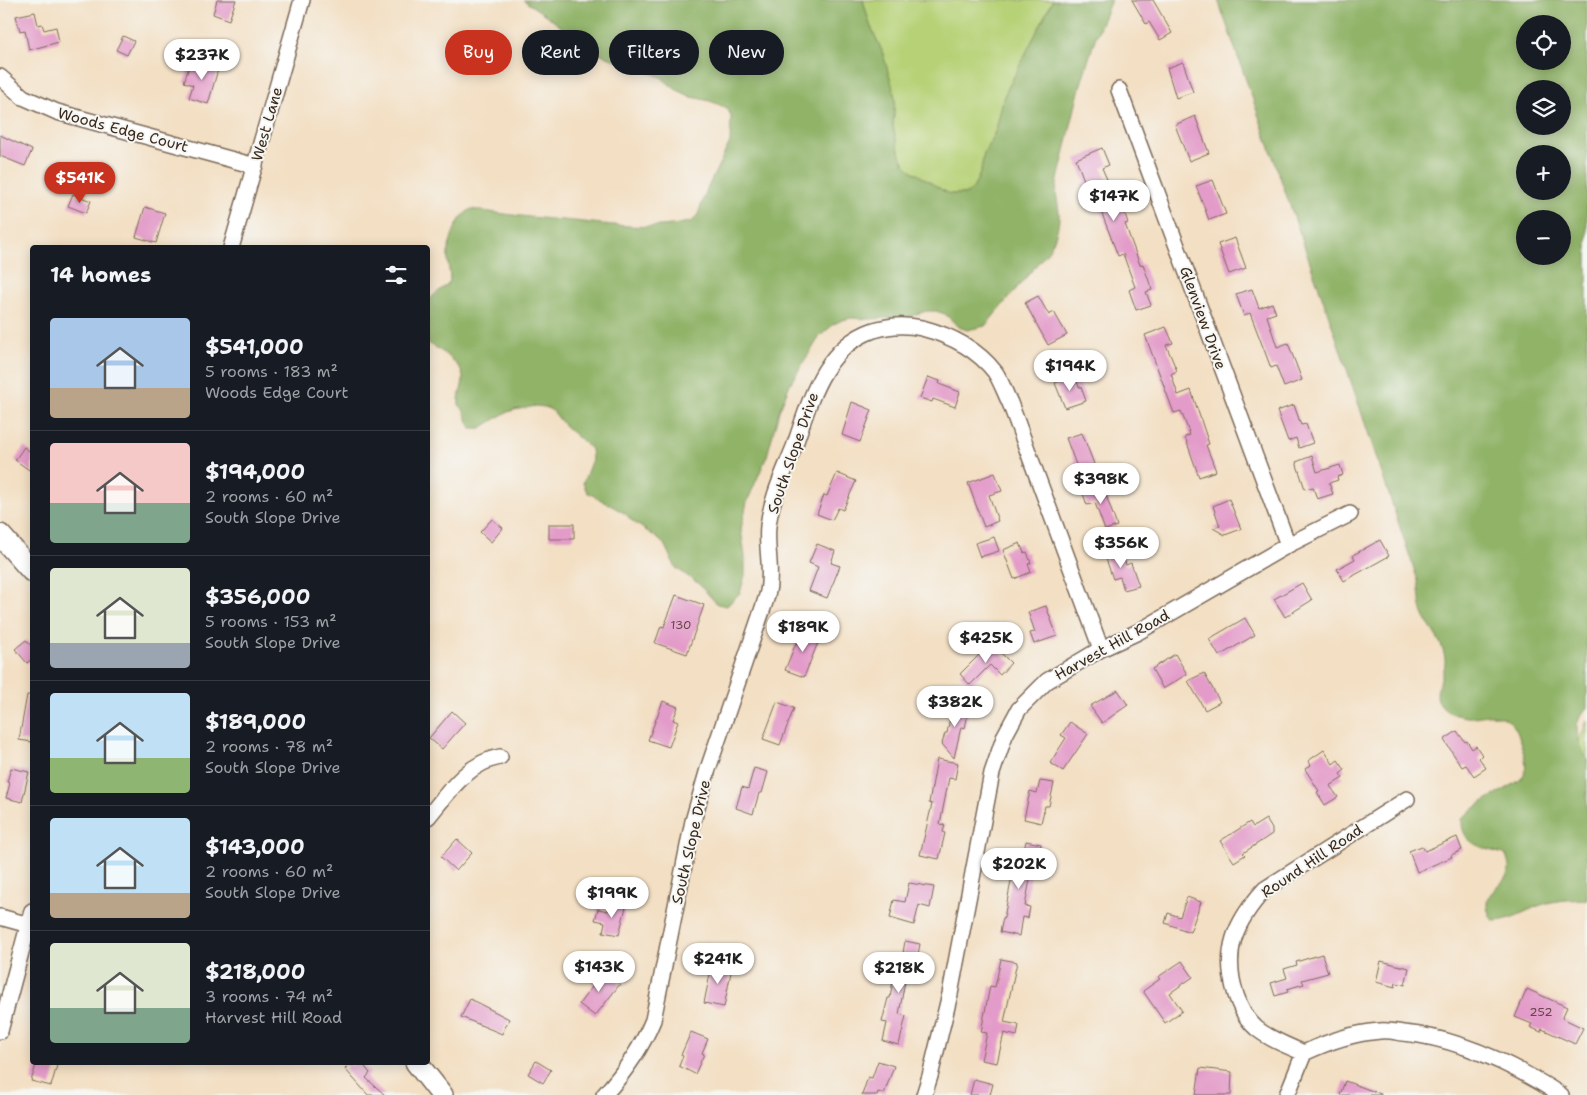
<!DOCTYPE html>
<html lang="en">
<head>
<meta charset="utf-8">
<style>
  body { margin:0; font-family:"Shantell Sans",sans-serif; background:#20242c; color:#f1f3f6; height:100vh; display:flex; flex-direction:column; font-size:19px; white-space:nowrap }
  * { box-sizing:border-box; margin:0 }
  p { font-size:16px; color:#9ea1a6 }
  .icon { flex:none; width:28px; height:28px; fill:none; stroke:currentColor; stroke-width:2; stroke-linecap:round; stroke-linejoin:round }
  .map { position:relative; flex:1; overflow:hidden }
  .drawer { position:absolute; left:30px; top:245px; width:400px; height:820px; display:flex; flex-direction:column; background:#171b24; border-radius:5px; box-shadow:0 2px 12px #0003 }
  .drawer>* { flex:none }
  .hud { position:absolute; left:445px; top:30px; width:475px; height:45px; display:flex; gap:10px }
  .fabs { position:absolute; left:1516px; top:15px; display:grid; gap:10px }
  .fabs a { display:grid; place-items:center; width:55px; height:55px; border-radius:50%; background:#171b24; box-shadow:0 2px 12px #0003; font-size:25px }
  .price { position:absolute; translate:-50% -42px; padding:0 11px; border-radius:18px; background:#fff; color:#222; font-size:16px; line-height:32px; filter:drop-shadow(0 1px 2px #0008) }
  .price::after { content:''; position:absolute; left:50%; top:30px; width:15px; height:11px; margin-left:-8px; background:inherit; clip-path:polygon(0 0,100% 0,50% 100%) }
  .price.on { background:#c8321e; color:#fff }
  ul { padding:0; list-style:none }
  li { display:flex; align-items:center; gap:15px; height:125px; padding:0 20px }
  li+li { border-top:1px solid #363941 }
  li span { display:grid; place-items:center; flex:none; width:140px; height:100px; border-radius:5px; color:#555 }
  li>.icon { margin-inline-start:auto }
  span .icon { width:60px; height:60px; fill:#fffc; stroke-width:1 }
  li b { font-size:21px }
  h2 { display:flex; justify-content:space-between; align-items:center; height:60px; padding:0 20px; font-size:21px }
  .chip { padding:0 18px; border-radius:22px; background:#171b24; box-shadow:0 2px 12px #0003; font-size:18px; line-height:45px }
  .chip.on { background:#c8321e; color:#fff }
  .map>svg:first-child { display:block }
</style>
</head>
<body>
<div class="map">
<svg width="1587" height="1095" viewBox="0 0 1587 1095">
  <rect width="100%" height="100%" fill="#f6f6f2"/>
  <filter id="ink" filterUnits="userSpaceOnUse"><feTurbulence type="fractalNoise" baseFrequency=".02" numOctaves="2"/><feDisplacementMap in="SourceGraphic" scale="10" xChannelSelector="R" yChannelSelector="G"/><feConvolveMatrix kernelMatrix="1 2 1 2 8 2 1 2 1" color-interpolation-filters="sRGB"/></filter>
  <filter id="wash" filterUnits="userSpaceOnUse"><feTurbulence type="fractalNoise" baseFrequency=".0096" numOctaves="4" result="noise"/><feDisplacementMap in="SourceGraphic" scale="20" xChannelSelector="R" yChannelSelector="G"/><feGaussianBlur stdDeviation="1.12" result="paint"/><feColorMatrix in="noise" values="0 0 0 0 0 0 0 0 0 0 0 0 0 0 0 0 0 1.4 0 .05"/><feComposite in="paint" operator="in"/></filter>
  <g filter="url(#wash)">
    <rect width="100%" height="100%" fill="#f3dfc3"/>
    <path fill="#b6d176" stroke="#787e4a" d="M863,0H1053L1004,96L996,130L984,153L981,171L974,187L967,194H950L942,190L911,170L905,164L900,155L893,127L895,98L882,51L870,25Z
      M1587,721V764L1579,741Z"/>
    <path fill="#90b367" stroke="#666e42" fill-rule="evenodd" d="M523,0H863L870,25L882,51L893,88L895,98L893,127L900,155L905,164L911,170L942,190L950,194H967L974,187L981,171L984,153L996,130L1004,96L1053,0H1111L1095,39L1080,87L1057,184C1055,194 1058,202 1059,212C1060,225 1055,239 1049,250L985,326L967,330L959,327L945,314L936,311H926L908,317L870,319L851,318L842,320L834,324L820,336L790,384L779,411L767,456L747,502L741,529L745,557V575L740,593L727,606L717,604L699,584L676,568L664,544L657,538L632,521L626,514L587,492L583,483L592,459L591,449L564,425L553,411L545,407L536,406L514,410L505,413L481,428H471C466,419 466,411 459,405C458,395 463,387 463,378C462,363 439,349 428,343V303C432,294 444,289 450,281C450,272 447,262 448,253C450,238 457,217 471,209C505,215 539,218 574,221C614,225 653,231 693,221L698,214L707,189L730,142L731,116L727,108L710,101L692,97L675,89L661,77L607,57L583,44L547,16Z
      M1218,0H1587V708C1570,724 1578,741 1587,760V900C1572,899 1555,900 1541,905C1524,911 1511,921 1493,921C1470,885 1521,890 1506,855C1485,848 1460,846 1462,818C1470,813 1477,805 1486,800C1495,794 1515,785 1522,778C1523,776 1525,773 1525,771C1528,761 1521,747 1519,737C1515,723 1507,717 1492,715C1486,714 1479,717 1473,717C1466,718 1449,714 1444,709C1427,694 1447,676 1445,659C1443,642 1432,632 1425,618C1419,607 1420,593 1418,581L1333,328ZM1525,24H1562V61H1525ZM1525,89H1562V126H1525ZM1525,154H1562V191H1525ZM1525,219H1562V256H1525Z"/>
    <g id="blocks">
      <path fill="#e39cc9" d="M217,0H236L229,20L213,14Z
        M1132,0H1153L1172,33L1160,40L1149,22L1146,24Z
        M35,12L38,25L42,24L44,30L56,27L59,42L29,50L25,30L20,31L16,16Z
        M123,36L134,41L127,55L116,50Z
        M200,60L219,66L208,104L189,98L193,85L184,82L189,67L197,70Z
        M1183,62L1193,92L1176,98L1167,68Z
        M1195,116L1209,153L1189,161L1175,125Z
        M0,135L32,150L25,166L0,156Z
        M1102,148L1109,165L1102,168L1120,209L1123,208L1128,223L1125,224L1140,265L1143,264L1152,290L1146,292L1151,305L1136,310L1129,290L1135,287L1123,254L1118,256L1096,198L1088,201L1081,185L1085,183L1076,159Z
        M1213,180L1226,214L1209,220L1196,186Z
        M73,194L91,201L86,213L68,206Z
        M145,207L165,213L156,243L136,237Z
        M1235,238L1246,268L1229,274L1218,244Z
        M1252,289L1259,308L1272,303L1276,313L1267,316L1277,347L1288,343L1302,380L1284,387L1276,366L1271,368L1250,313L1244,316L1236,294Z
        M1038,296L1049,315L1054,312L1067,335L1048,345L1025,303Z
        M1166,327L1173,343L1166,345L1177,371L1171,374L1178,395L1191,390L1209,444L1206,445L1216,471L1199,477L1185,437L1190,435L1181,411L1174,413L1145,335Z
        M1075,375L1079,387H1081L1086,401L1065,408L1055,383Z
        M928,377L940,381L939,384L960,392L955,407L933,399L932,402L920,398Z
        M852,402L872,410L860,442L842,435Z
        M1294,405L1301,425L1306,424L1313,443L1299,448L1296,438L1288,441L1277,411Z
        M1082,433L1094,464L1078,470L1066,438Z
        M24,447L32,453V472L15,460Z
        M1312,456L1317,472L1340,465L1343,475L1337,477L1338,480L1329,483L1333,494L1317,499L1313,487L1305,489L1296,462Z
        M837,473L856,481L843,510L838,508L832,520L817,514L824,495L827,496Z
        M995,473L1002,491L989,495L998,521L984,527L968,483Z
        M1102,484L1117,526L1105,530L1095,503L1087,505L1082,491Z
        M1229,499L1241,529L1225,535L1213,528L1220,526L1213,506Z
        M492,519L503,528L491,542L480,532Z
        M549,524H574V539H549Z
        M994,537L999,551L980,557L975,543Z
        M1380,540L1389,556L1344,581L1337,569L1355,559L1353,555Z
        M1020,543L1024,553L1027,552L1031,563L1028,564L1031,572L1014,579L1003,550Z
        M817,544L835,551L831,563L840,566L827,598L809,591L818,567L809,563Z
        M1120,547L1126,565L1131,563L1139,586L1124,590L1120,577L1113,579L1104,553Z
        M1302,583L1312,600L1285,617L1274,599Z
        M676,595L704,605L687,654L655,643L661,626L664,627Z
        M1046,606L1057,636L1034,644L1030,633L1035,632L1028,612Z
        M1245,618L1255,635L1219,656L1209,639Z
        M805,628L821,635L804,677L785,670L796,643L798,644Z
        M26,640L32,647V659L27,663L15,649Z
        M991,643L1011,663L1000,675L990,665L970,685L960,674Z
        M1175,654L1187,674L1163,689L1152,669Z
        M1204,673L1220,702L1205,710L1188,681Z
        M1118,690L1128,705L1102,723L1090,706Z
        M27,695H32V742L19,740Z
        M663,701L678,707L673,720L678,722L669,747L648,740Z
        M777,702L794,708L780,745L763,739Z
        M953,704L969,708L965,728L961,727L954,758L942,744L945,733H947Z
        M452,711L465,723L442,749L429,738Z
        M1070,722L1088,734L1063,771L1050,763L1066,738L1061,735Z
        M1457,731L1465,742L1467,741L1472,749L1476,746L1482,755L1479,758L1486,768L1474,776L1466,765L1462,767L1444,740Z
        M1324,750L1333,764L1338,760L1345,770L1340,774L1343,778L1330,786L1338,797L1325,805L1317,792L1319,791L1305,769L1311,765L1308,761Z
        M937,759L958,763L955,779L949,778L940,824L945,825L943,832L945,833L939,859L920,855L932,804L929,803Z
        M11,768L29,772L22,802L6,798L10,783L7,782Z
        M754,768L768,772L762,793H759L753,814L736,808L742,787L748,789Z
        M1040,781L1054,783L1049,806H1045L1041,823L1024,819L1030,791L1037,793Z
        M1266,819L1272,829V834L1243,853L1245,855L1234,862L1220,841L1250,822L1253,827Z
        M1457,837L1462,850L1451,855L1452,857L1417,872L1409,851L1422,846L1425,851Z
        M457,839L472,853L456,871L441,857Z
        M1026,841L1041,844L1039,854L1035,853L1025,906L1030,907L1028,918L1022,917L1019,936L1000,932L1003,918H1004L1016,855L1023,856Z
        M909,883L934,887L930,908L919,905L914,925L890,918L894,900L905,902Z
        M1187,897L1201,902L1190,932L1165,923L1168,913L1180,917Z
        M610,903L626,907L619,935L603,932L605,922L595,920L598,909L608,911Z
        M905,941L920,944L915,971L907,970L899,1014L906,1016L899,1045L883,1041L887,1023L882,1022L888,998H890L897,958L902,959Z
        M1322,954L1328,973L1302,980L1304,984L1287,989L1288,992L1275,996L1271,983L1287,978L1284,969L1297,965L1296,962Z
        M1001,959L1017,962L1004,1022L1019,1025L1017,1036L1004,1033L997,1063L981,1060L987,1033L981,1032L990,986L995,987Z
        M1182,961L1193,977L1170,993L1182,1011L1165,1023L1143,991L1160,979L1158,977Z
        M1381,961L1409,968L1405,985L1396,983L1395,987L1376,982Z
        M712,964L732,967L724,1007L704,1003Z
        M602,969L620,984L595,1016L579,1004L595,983L592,981Z
        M1527,989L1567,1007L1562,1018L1583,1028L1575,1044L1542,1029L1541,1032L1530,1027L1532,1024L1515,1017Z
        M470,999L509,1019L502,1034L461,1017Z
        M691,1032L708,1039L702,1053L704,1054L695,1074L679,1066L683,1056L681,1055Z
        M536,1061L551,1070L543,1083L528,1074Z
        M878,1061L894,1066L884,1094L878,1092L877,1095H862L868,1077L872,1078Z
        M37,1062H58L51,1086L31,1081Z
        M356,1062H361L370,1073L366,1078L385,1095H368L345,1069L350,1064L352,1066Z
        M1200,1068L1232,1072L1231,1095H1196Z
        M974,1079L993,1084L990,1095H970Z
        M1345,1081L1381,1094V1095H1340Z"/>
    </g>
  </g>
  <g filter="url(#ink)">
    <use href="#blocks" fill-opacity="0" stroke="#7b6958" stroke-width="1"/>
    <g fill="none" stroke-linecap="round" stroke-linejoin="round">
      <g stroke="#7b6958" stroke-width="18">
        <path id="street" d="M0,77L23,97L57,112L255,166
          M1119,90L1288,545
          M231,248L302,0
          M428,817C448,793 467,763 500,757
          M0,917L29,925
          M0,1031L32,911
          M1304,1053C1288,1046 1269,1039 1256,1028C1246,1019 1240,1007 1236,995C1222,951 1235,922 1265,889L1407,799
          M604,1095C624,1073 642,1047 653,1020L693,821L708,769L765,602C767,596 769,589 769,583C771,564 766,545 768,526C771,499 784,472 794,447C810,402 822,348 874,330C890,325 905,324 922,328C949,335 977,349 995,372C1001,381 1005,393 1010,403L1101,649
          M924,1095L930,1076L950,994L992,773L1005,735L1019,709L1047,681L1101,649L1138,632L1288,545L1350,514
          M1287,1095L1304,1053C1327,1042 1354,1033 1380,1031C1388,1030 1396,1032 1403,1033C1460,1038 1514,1065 1561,1095"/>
      </g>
      <g stroke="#7b6958" stroke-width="24">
        <path id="secondary" d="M0,535L32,571
          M416,1062L442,1095"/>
      </g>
      <use href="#street" stroke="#fff" stroke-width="15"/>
      <use href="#secondary" stroke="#fff" stroke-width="21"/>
    </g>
  </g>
  <g text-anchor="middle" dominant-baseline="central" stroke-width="4" stroke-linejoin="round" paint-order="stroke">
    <g font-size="12" fill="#654649">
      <text x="681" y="625">130</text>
      <text x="1541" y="1012">252</text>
    </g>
    <g font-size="15" fill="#3b2a1e" stroke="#f6f6f2">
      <text transform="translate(267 124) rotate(-74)">West Lane</text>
      <text transform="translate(123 130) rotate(15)">Woods Edge Court</text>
      <text transform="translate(1203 318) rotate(70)">Glenview Drive</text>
      <text transform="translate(793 453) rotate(-71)">South Slope Drive</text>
      <text transform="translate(1112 645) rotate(-29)">Harvest Hill Road</text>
      <text transform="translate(691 842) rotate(-77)">South Slope Drive</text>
      <text transform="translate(1312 861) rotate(-34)">Round Hill Road</text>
    </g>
  </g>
</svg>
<div class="fabs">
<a><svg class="icon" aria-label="locate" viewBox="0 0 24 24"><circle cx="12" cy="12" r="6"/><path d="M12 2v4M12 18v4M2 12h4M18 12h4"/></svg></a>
<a><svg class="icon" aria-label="layers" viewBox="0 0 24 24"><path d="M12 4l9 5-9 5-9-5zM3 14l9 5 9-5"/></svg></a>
<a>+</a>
<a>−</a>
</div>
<b class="price" style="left:202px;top:81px">$237K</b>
<b class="price on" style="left:80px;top:204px">$541K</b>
<b class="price" style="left:1114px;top:222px">$147K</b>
<b class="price" style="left:1070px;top:392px">$194K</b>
<b class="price" style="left:1101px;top:505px">$398K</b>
<b class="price" style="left:1121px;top:569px">$356K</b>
<b class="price" style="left:803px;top:653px">$189K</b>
<b class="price" style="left:986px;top:664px">$425K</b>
<b class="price" style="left:955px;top:728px">$382K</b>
<b class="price" style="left:1019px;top:890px">$202K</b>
<b class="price" style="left:612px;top:919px">$199K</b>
<b class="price" style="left:718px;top:985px">$241K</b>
<b class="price" style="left:599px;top:993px">$143K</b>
<b class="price" style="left:899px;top:994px">$218K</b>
<div class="hud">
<a class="chip on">Buy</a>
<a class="chip">Rent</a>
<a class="chip">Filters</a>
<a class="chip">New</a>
</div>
<section class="drawer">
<h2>14 homes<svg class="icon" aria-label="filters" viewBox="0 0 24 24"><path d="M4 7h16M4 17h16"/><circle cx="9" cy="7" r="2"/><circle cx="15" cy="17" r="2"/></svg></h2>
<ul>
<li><span style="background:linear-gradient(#a9c7e8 70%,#b9a48a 0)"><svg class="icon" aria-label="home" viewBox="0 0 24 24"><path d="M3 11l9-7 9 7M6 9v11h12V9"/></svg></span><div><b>$541,000</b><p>5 rooms · 183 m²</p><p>Woods Edge Court</p></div></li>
<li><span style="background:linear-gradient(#f6c9c9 60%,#7fa58c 0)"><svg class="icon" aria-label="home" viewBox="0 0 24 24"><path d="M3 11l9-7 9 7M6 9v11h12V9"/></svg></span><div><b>$194,000</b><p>2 rooms · 60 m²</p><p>South Slope Drive</p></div></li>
<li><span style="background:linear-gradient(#dfe7d0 75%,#9aa5b1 0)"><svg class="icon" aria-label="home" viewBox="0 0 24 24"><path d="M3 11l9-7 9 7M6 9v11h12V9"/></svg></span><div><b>$356,000</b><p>5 rooms · 153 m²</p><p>South Slope Drive</p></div></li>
<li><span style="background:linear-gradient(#bfe0f5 65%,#8fb573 0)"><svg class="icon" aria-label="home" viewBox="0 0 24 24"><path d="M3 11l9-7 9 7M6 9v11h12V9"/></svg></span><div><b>$189,000</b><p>2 rooms · 78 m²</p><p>South Slope Drive</p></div></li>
<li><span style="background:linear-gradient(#bfe0f5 75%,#b9a48a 0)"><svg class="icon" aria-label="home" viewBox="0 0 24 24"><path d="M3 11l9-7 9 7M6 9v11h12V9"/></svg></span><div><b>$143,000</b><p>2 rooms · 60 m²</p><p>South Slope Drive</p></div></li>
<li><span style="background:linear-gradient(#dfe7d0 65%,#7fa58c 0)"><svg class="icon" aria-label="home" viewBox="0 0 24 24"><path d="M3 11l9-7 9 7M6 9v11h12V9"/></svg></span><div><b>$218,000</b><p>3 rooms · 74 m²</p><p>Harvest Hill Road</p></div></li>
</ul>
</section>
</div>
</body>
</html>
